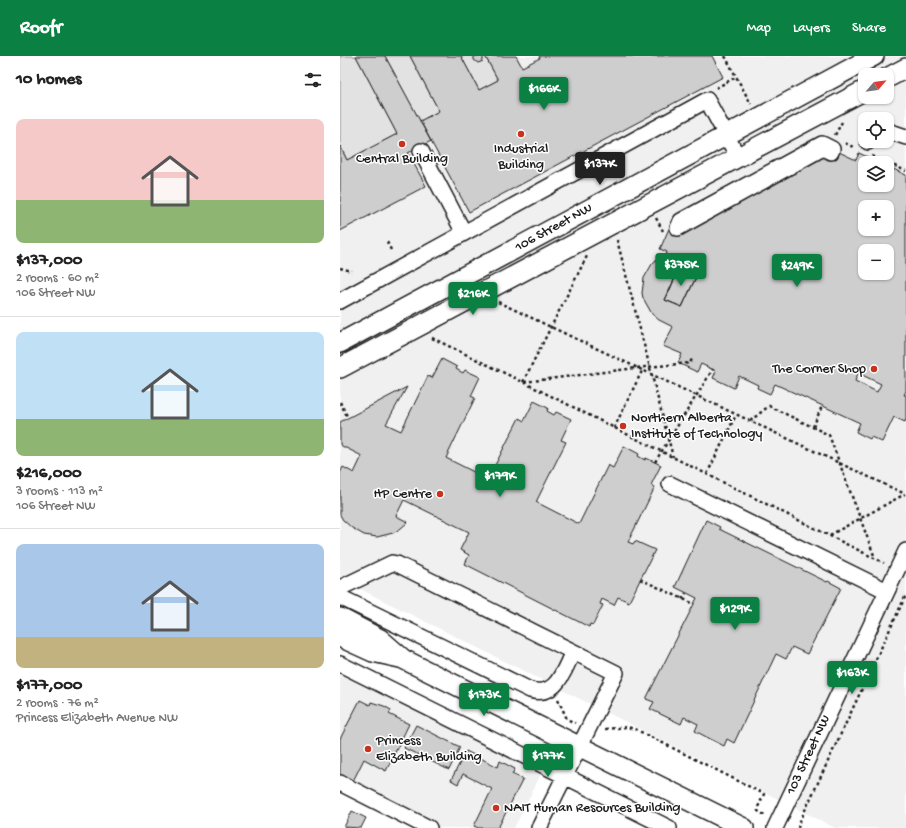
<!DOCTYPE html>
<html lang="en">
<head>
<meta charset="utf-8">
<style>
  body { margin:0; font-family:"Gochi Hand",sans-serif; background:#f6f6f6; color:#222; height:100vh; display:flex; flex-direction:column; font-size:15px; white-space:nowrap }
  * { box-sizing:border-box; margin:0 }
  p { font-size:13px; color:#767676 }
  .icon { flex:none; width:22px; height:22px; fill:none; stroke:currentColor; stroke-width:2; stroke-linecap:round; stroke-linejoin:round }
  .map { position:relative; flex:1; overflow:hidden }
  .details { display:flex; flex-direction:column; background:#fff; width:340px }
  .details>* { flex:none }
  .needle { width:26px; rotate:62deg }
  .tools { position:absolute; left:518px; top:12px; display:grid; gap:8px }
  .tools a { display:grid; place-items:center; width:36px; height:36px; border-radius:8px; background:#fff; box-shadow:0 1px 3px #0004; font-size:20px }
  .price { position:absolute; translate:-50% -34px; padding:0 9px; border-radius:4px; background:#0b8043; color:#fff; font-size:13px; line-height:26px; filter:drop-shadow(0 1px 2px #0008) }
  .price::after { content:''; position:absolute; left:50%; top:24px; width:12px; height:9px; margin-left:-6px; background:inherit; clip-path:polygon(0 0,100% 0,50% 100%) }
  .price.current { background:#222; color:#fff }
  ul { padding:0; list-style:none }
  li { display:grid; align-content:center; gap:8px; height:212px; padding:0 16px }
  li+li { border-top:1px solid #e0e0e0 }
  li span { display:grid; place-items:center; height:124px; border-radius:8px; color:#555 }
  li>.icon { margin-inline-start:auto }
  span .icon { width:72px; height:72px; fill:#fffc; stroke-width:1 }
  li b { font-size:17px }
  h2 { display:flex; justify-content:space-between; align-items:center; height:48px; padding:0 16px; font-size:17px }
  header { display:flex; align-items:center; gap:24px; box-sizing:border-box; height:56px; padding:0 20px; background:#0b8043; color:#fff }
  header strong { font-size:19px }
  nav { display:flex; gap:22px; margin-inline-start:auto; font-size:14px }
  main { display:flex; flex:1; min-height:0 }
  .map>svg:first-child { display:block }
</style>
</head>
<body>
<header>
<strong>Roofr</strong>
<nav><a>Map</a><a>Layers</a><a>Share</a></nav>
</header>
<main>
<section class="details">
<h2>10 homes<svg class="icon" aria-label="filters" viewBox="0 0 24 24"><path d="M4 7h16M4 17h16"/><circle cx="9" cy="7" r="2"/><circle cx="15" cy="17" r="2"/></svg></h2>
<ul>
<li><span style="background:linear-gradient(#f6c9c9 65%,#8fb573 0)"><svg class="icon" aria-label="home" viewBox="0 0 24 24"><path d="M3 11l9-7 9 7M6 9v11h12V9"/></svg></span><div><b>$137,000</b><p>2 rooms · 60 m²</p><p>106 Street NW</p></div></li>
<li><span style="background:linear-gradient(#bfe0f5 70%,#8fb573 0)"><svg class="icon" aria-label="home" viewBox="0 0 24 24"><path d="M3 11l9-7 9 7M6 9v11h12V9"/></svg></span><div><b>$216,000</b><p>3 rooms · 113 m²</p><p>106 Street NW</p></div></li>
<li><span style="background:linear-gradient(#a9c7e8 75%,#c2b280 0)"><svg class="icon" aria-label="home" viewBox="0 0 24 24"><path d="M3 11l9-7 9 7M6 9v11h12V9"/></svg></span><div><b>$177,000</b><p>2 rooms · 76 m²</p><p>Princess Elizabeth Avenue NW</p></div></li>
</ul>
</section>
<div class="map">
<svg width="566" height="772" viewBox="0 0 566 772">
  <rect width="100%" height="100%" fill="#fff"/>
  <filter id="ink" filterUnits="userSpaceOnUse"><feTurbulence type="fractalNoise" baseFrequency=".025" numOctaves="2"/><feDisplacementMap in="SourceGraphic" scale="8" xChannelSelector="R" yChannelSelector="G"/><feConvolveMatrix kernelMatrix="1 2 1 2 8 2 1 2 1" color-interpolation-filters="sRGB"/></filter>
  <g filter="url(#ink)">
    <path fill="#f0f0f0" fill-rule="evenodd" d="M0,0H566V772H495L292,669L0,523ZM525,19H547V41H525ZM525,63H547V85H525ZM525,107H547V129H525ZM525,151H547V173H525ZM525,195H547V217H525Z
      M0,616L201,718L174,772H96L0,724Z"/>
    <path fill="#e2e2e2" stroke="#7f7f7f" d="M0,0H16L57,78L7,104L0,90Z
      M45,0H70L99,55L80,65Z
      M121,0H145L158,24L139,34Z"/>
    <path fill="#cecece" stroke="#1c1c1c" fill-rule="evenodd" d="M16,0H45L91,85L68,97L86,130L0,175V90L7,104L57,78Z
      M70,0H121L139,34L158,24L145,0H176L182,11L200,2L199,0H372L383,21L129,156L80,65L99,55Z
      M134,0H143V5L138,7L134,4Z
      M482,88L516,104L519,97L540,107H525V129H547V110L566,119V335L564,339H566V363L565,366L554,361L542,386L531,381L530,383L516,376L520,367L435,328L430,338L417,332L418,329L399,320L394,332L373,322L376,315L361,308L357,316L338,307L342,298L323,290L333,271L319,264L312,258L303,242L302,237L304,222L312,208L316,204L326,199L327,196L320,193L331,168L338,172ZM525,151H547V173H525ZM525,195H547V217H525Z
      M340,211L357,219L342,251L325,244Z
      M340,211L357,219L342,251L325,244Z
      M102,303L117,311L116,313L123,317L125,314L140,321L131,340L135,342L106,402L148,423L179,362L184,365L194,345L208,352L207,355L214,359L216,356L231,363L221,384L226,386L196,446L239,468L268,409L273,412L284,390L299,398L298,400L305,404L306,402L321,409L311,429L315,431L288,486L293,488L295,485L315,494L289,546L278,541L274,549L262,543L260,548L263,549L253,569L250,568L249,571L125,508L129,499L120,494L129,476L64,444L56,460L68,466L60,473L53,477L37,481L24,479L12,472L3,464L0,459V417L3,411L14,417L22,400L0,389V366L67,331L46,368L61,375L88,320L92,322Z
      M518,317L541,328L537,336L515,325Z
      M366,464L380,471L379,473L487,526L488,525L501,532L467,598L452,591L446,603L436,598L394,687L387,683L384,690L355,675L358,668L344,661L341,668L310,653L314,646L306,643L357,542L335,531Z
      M20,644L30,649L31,646L44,650L51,654L49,658L69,668L46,715L24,703L11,729L0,723V683Z
      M76,669L120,691L109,714L64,692Z
      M126,695L158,711L160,705L175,713L172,718L183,723L158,772H138L134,770L152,733L123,718L118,728L111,724Z
      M12,755L26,762L21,772L4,771Z"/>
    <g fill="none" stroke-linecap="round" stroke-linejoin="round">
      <g stroke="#1c1c1c" stroke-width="18">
        <path id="minor" d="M547,76L548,75L566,81
          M528,86L529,85
          M482,88L492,93L491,96L483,92L338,172L341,165Z
          M81,95L124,177
          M0,245L367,44L398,101
          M330,428L547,535
          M0,532L52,507L57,508L276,617L199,772
          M0,541L190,634C217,642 223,615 233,596
          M0,608L329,772
          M0,727L89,772
          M435,772L566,495"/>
      </g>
      <g stroke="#1c1c1c" stroke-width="22">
        <path id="major" d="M547,22L566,12
          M0,287L534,0
          M0,312L525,34
          M0,562L40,583L63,603L404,772
          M0,581L33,596L60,602"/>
      </g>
      <path stroke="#1c1c1c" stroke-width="2.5" stroke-dasharray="3 3" stroke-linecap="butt" d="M385,0L411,48
        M376,32L396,21
        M538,45L545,41
        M495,79L502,66
        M505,87L515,92
        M532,100L566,115
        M316,162L323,175
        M277,184L333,401
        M47,186L51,194
        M0,212L12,215
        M158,246L565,438
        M92,282L183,326L544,507
        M183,326L247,200
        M184,326L296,312L350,307L352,303
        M0,346L8,362
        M410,365L429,350L489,379L535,502
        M473,371L482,350
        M274,372L302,315
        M367,418L396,359
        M490,479L565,438
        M300,523L354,548
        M342,543L346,537
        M218,643L227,663L235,667
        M265,673L287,671L295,673L424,738L418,751V755L426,760
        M458,772L460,765L566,539"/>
      <use href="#minor" stroke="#fff" stroke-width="15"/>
      <use href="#major" stroke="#fff" stroke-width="19"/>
      <path stroke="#1c1c1c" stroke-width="2.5" stroke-dasharray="3 3" stroke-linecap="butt" d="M315,406L373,313"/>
    </g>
  </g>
  <g fill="#c8321e" stroke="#fff" stroke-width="1.5">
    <circle cx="181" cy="78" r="4"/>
    <circle cx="62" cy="88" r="4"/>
    <circle cx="534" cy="313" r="4"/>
    <circle cx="283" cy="370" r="4"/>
    <circle cx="100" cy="438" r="4"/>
    <circle cx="28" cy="693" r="4"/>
    <circle cx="156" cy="752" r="4"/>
  </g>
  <g text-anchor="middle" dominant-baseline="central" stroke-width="3" stroke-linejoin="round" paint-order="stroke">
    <g font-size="14" fill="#1c1c1c" stroke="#fff" text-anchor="start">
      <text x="181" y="93" text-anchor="middle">Industrial<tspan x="181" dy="16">Building</tspan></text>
      <text x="62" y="103" text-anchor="middle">Central Building</text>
      <text x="526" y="313" text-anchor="end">The Corner Shop</text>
      <text x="291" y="362">Northern Alberta<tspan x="291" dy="16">Institute of Technology</tspan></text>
      <text x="92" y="438" text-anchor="end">HP Centre</text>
      <text x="36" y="685">Princess<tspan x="36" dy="16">Elizabeth Building</tspan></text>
      <text x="164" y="752">NAIT Human Resources Building</text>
    </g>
    <g font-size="14" fill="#1c1c1c" stroke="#fff">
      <text transform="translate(214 172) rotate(-29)">106 Street NW</text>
      <text transform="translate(469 699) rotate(-65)">103 Street NW</text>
    </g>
  </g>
</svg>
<div class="tools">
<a><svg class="needle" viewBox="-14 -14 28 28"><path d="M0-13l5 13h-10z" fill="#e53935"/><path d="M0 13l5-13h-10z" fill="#767676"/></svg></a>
<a><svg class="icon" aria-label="locate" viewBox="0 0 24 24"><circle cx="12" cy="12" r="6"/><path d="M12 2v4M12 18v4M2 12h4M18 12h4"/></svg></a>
<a><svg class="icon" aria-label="layers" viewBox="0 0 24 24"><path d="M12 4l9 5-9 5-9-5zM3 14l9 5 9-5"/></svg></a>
<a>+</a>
<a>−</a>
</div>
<b class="price" style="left:204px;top:55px">$166K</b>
<b class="price current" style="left:260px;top:130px">$137K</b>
<b class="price" style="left:341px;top:231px">$375K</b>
<b class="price" style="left:457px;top:232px">$249K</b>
<b class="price" style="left:133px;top:260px">$216K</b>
<b class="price" style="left:160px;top:442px">$179K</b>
<b class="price" style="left:395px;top:575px">$129K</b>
<b class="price" style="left:512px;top:639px">$163K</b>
<b class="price" style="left:144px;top:661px">$173K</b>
<b class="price" style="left:208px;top:722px">$177K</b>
</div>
</main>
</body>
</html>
